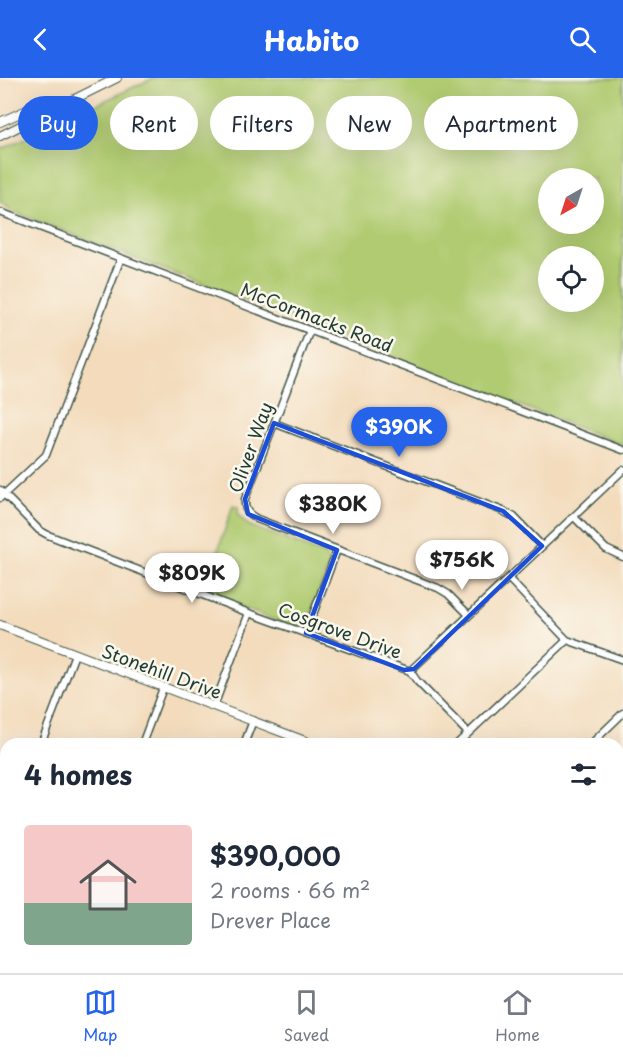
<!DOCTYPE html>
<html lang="en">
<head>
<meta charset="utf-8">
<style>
  body { margin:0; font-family:"Playpen Sans",sans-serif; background:#f6f6f7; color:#1f2937; height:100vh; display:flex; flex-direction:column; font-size:22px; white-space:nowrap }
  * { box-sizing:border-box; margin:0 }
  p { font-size:20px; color:#747a83 }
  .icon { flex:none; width:33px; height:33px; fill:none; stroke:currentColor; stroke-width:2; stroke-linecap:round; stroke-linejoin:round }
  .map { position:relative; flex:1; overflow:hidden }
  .drawer { position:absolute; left:0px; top:660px; width:624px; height:236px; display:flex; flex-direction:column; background:#fff; border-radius:18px 18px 0 0; box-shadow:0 6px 24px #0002 }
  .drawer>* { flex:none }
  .hud { position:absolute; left:18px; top:18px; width:588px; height:54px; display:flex; gap:12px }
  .needle { width:39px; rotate:219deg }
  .buttons { position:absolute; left:538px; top:90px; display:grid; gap:12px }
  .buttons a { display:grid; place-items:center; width:66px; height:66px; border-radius:50%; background:#fff; box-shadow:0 6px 24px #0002; font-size:30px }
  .price { position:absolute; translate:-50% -51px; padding:0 14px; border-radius:21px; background:#fff; color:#222; font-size:20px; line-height:39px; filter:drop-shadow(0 2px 3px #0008) }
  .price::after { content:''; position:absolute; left:50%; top:36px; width:18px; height:14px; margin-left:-9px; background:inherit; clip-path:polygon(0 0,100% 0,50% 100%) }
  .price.on { background:#2563eb; color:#fff }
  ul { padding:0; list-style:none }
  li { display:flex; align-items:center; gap:18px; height:150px; padding:0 24px }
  li span { display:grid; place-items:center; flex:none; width:168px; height:120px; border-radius:6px; color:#555 }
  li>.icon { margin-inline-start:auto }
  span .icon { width:72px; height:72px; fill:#fffc; stroke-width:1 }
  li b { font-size:26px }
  h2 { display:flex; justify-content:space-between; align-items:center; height:72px; padding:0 24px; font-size:26px }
  .chip { padding:0 21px; border-radius:27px; background:#fff; box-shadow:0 6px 24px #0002; font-size:21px; line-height:54px }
  .chip.on { background:#2563eb; color:#fff }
  header { display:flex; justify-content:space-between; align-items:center; height:78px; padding:0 24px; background:#2563eb; color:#fff; font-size:27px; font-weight:700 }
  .tabs { display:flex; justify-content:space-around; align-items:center; height:84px; border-top:2px solid #e0e1e3; background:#fff; font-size:16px; color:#747a83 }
  .tabs a { display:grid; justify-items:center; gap:3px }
  .tabs .on { color:#2563eb }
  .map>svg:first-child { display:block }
</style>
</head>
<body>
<header><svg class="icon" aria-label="back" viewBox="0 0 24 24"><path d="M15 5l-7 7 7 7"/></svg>Habito<svg class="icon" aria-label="search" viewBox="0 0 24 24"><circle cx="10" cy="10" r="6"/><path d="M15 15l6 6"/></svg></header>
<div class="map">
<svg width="623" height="895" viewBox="0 0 623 895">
  <rect width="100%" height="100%" fill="#fbf7ec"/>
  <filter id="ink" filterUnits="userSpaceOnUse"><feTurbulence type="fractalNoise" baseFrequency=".0167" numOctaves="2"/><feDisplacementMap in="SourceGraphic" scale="12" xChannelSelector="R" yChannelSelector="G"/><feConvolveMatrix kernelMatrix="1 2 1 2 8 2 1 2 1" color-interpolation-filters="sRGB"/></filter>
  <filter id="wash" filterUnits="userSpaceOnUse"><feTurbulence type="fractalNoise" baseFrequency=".008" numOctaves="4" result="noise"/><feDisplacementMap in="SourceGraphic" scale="24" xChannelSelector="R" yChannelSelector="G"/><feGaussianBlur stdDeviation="1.35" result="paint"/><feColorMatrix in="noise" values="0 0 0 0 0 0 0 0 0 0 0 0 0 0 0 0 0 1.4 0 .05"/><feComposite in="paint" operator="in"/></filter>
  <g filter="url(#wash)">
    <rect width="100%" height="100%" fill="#f3dbbc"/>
    <path fill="#b0cb71" stroke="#688452" stroke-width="1.5" fill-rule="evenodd" d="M153,0H623V367L14,134L0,124V72ZM549,100H594V146H549ZM549,178H594V224H549Z
      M233,427L238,429V437L248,447L324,476L329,485L307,546L303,550L297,551L204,515Z
      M0,724L6,726V890H222L215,895H0Z"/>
  </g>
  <g filter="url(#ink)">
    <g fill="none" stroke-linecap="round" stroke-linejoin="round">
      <g stroke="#3f5548" stroke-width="9">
        <path id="minor" d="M0,134L623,372
          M310,252L245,421C244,432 248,436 257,441L438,510L448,516L469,537
          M274,345L503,433L514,439L542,468
          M0,412L39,452L48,457L249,535L410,593L623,392
          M0,420L46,377L121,180
          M574,439L606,471L623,479
          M508,500L567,562L623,582
          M306,555L337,472
          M410,593L417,603L468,655
          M214,628L249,535
          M41,666L75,576
          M142,666L163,610
          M244,666L253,643
          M457,666L567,562
          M591,666L623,635
          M618,762L623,757
          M618,837L623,842
          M309,895L315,890
          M495,895L501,890
          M619,895L623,891"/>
      </g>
      <g stroke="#3f5548" stroke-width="10">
        <path id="tertiary" d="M0,44L27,32L59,24
          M0,58L117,0
          M0,547L313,666
          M532,890L537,895"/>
      </g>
      <use href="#minor" stroke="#fff" stroke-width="6"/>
      <use href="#tertiary" stroke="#fff" stroke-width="8"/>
    </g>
  </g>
  <path fill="none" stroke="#1d4ed8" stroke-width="4.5" stroke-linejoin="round" d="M274,345L503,433L542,468L414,591L404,592L306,555L337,472L248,436L245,421Z"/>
  <g text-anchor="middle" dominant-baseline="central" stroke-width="5" stroke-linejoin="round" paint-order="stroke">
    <g font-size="18" fill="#1f3d34" stroke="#fbf7ec">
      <text transform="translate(317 239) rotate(21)">McCormacks Road</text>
      <text transform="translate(250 369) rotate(-70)">Oliver Way</text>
      <text transform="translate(340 552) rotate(20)">Cosgrove Drive</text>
      <text transform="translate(162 593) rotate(20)">Stonehill Drive</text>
    </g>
  </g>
</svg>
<div class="buttons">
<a><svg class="needle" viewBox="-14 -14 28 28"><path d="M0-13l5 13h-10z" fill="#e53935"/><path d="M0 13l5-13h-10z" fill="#747a83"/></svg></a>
<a><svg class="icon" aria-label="locate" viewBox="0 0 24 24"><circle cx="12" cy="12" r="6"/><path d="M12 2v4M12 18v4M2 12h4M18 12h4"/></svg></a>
</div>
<b class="price on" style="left:399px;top:380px">$390K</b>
<b class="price" style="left:333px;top:457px">$380K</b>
<b class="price" style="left:462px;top:513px">$756K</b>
<b class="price" style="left:192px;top:526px">$809K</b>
<div class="hud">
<a class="chip on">Buy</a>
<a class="chip">Rent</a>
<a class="chip">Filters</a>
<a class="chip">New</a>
<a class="chip">Apartment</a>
</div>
<section class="drawer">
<h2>4 homes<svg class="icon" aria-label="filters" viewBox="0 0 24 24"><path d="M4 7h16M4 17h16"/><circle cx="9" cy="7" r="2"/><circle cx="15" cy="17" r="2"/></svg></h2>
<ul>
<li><span style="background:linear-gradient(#f6c9c9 65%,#7fa58c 0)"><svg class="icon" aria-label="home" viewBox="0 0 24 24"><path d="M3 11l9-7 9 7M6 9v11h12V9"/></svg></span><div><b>$390,000</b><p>2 rooms · 66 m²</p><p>Drever Place</p></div></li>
</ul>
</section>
</div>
<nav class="tabs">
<a class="on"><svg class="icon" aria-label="map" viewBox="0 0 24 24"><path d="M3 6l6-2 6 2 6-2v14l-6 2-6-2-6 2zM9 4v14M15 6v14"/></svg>Map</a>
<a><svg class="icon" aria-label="saved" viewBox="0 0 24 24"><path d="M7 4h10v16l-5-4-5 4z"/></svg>Saved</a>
<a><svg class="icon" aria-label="home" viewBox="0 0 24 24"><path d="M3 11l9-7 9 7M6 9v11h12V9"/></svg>Home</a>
</nav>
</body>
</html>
